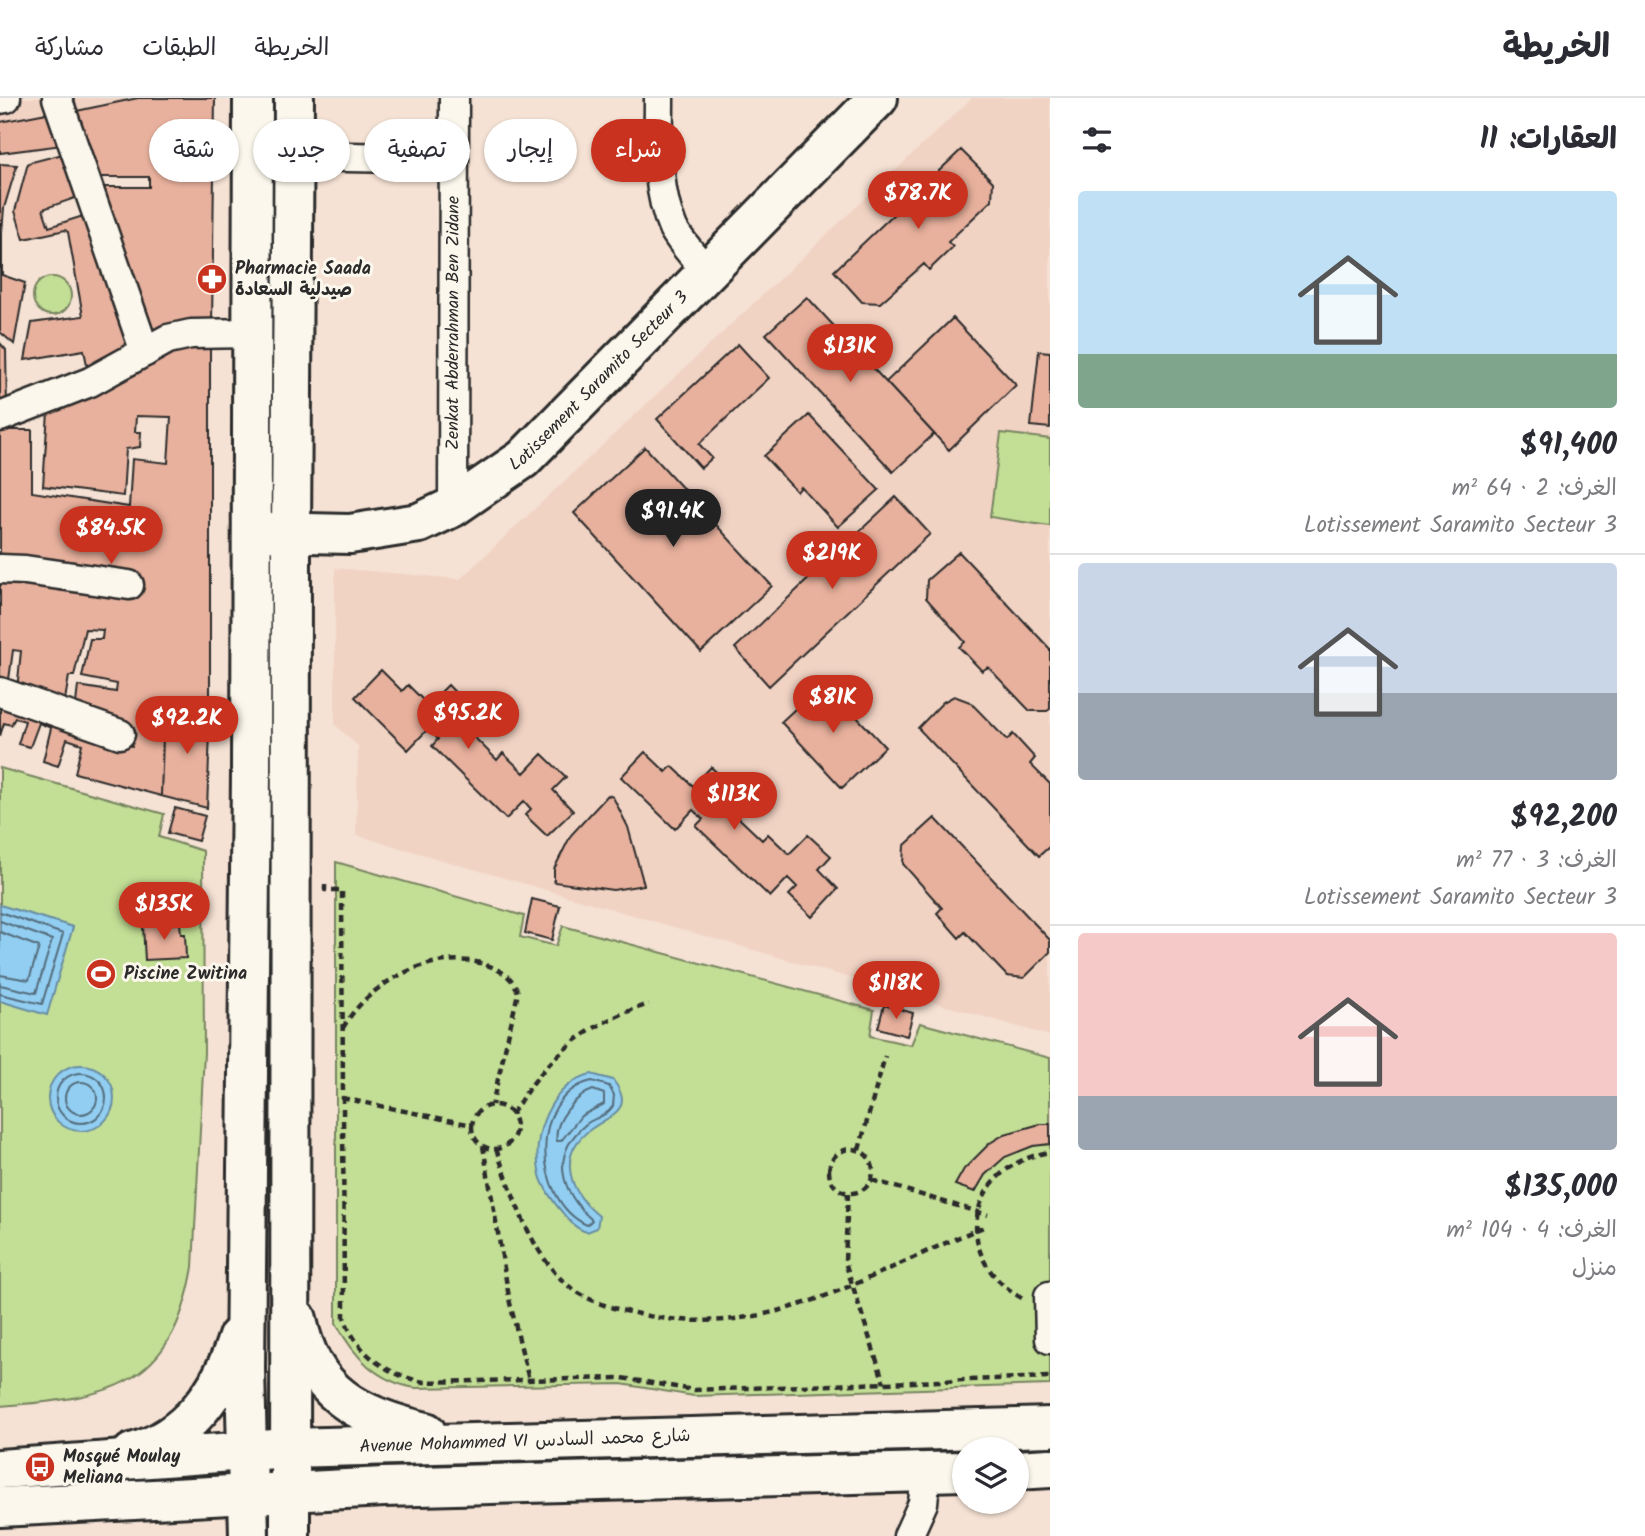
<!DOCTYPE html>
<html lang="ar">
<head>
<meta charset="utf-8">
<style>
  body { margin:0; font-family:Kalam,"Playpen Sans Arabic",sans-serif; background:#f7f7f7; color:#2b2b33; direction:rtl; height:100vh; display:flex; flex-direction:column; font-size:26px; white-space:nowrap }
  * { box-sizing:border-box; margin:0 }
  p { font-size:23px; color:#7c7c81 }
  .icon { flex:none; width:38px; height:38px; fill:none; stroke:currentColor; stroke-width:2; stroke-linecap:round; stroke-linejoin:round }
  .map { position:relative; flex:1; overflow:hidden; direction:ltr }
  .panel { display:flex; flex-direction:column; background:#fff; width:595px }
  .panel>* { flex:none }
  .top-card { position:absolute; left:21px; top:21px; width:665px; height:63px; direction:rtl; display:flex; gap:14px }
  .fabs { position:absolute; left:952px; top:1339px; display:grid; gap:14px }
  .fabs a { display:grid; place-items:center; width:77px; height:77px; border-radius:50%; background:#fff; box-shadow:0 2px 5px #0004; font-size:35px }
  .price { position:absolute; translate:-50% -60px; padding:0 16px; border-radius:24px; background:#c8321e; color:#fff; font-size:23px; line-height:46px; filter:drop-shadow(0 2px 4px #0008) }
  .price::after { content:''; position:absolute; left:50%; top:42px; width:21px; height:16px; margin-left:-10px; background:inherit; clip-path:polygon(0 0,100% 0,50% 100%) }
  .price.selected { background:#222; color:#fff }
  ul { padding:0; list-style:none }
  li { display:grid; align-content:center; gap:14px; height:371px; padding:0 28px }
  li+li { border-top:2px solid #e1e1e2 }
  li span { display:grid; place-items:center; height:217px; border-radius:7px; color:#555 }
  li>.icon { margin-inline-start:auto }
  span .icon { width:126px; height:126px; fill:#fffc; stroke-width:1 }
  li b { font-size:30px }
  h2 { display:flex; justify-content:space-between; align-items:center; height:84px; padding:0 28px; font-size:30px }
  .tag { padding:0 24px; border-radius:32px; background:#fff; box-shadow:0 2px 5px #0004; font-size:24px; line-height:63px }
  .tag.selected { background:#c8321e; color:#fff }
  header { display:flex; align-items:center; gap:42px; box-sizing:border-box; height:98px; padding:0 35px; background:#fff; border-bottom:2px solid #e1e1e2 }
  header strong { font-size:33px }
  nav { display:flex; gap:38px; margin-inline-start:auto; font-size:24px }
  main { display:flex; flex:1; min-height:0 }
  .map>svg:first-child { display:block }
</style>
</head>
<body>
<header>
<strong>الخريطة</strong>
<nav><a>الخريطة</a><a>الطبقات</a><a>مشاركة</a></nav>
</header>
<main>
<section class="panel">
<h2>العقارات: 11<svg class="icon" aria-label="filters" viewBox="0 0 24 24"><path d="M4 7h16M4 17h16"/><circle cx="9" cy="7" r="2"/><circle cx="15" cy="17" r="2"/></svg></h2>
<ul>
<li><span style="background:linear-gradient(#bfe0f5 75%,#7fa58c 0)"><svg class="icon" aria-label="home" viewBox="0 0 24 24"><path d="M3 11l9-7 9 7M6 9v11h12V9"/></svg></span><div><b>$91,400</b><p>الغرف: 2 · 64 m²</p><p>Lotissement Saramito Secteur 3</p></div></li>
<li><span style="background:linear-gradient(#c9d6e8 60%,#9aa5b1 0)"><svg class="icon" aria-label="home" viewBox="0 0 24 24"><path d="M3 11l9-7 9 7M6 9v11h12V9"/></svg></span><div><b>$92,200</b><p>الغرف: 3 · 77 m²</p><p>Lotissement Saramito Secteur 3</p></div></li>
<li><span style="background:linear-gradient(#f6c9c9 75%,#9aa5b1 0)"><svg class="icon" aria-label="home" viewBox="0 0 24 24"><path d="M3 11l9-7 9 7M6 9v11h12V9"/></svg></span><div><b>$135,000</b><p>الغرف: 4 · 104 m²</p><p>منزل</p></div></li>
</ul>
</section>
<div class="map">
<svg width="1050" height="1438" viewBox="0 0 1050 1438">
  <rect width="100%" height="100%" fill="#f5e2d4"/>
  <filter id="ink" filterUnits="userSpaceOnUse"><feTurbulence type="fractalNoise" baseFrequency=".0143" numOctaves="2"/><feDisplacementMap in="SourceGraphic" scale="14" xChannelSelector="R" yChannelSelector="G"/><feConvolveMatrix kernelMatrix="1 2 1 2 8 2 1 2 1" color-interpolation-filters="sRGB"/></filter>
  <g filter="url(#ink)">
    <path fill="#f1d3c4" d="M0,0H195L0,29Z
      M972,0H1050V938L356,737L358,648L335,627V470L460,481Z"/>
    <path fill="#c3de95" stroke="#778460" stroke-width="2" d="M33 198a19 19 0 1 1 38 0a19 19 0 1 1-38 0Z
      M1001,335L1050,341V428L990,419Z
      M0,670L164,716L159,739L203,753L204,954L193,1169C172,1291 108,1300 0,1308Z
      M336,764L524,818L520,839L556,848L563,828L874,912L870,938L911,947L920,925L1050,960V1287L694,1298L621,1286L416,1290C377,1284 354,1259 336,1225Z"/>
    <path fill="#91cef2" stroke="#688da2" stroke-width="2" d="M0,807L73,829L47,917L0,903Z
      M48 1000a33 33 0 1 1 66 0a33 33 0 1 1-66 0Z
      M591,976L613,982C636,1012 610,1017 591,1031C555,1057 570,1095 599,1118L597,1130L587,1134C576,1131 569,1123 562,1114C554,1105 543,1089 540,1077C530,1039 550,986 591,976Z"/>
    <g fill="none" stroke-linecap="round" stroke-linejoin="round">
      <path stroke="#546c7b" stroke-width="2" d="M0,814L63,836L42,906L0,896
        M0,823L52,842L36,895L0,887
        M0,834L39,849L29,882L0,877
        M56 1000a25 25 0 1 1 50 0a25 25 0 1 1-50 0Z
        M592,983L609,988L614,997L613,1008C606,1019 595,1019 586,1026C549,1057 561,1094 592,1122L587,1127C533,1103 528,998 592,983Z
        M65 1000a16 16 0 1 1 32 0a16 16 0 1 1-32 0Z
        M593,992L604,996V1006L581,1018L561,1043H557C553,1024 575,998 593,992Z"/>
    </g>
    <path fill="#e8b19d" stroke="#2b2b2b" stroke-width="2" d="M138,0H215L212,227L148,240L93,89H149V79H89L67,15Z
      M52,14L63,47L0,55V24Z
      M961,52L993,84L992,102L948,144L953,149L929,172L924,166L880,205L862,204L834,173Z
      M63,56L78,99L43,111L49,129L83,118L131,251L89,277L84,252L25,262L32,225L83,218L68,134L65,132L24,141L15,113L28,65Z
      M0,66L17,67L4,110L2,135V177L25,185L14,246L0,234Z
      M807,199L934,336L893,374L766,236Z
      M953,220L1016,287L949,352L886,284Z
      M0,245L6,252L7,313L0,314Z
      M738,246L769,280L699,346L712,360L701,370L657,321Z
      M210,248V606L164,605L161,698L75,675L82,646L67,641L58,668L43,663L51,630L39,625L30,649L18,646L25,623L15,620L11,627L4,625L0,638V600L132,648L134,638L75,614L78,588L116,594L117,586L82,579L90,541H102L103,532L85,531L74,578H69L64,608L17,592L21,553L13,552L8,589L0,587V332H32V394L129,409L132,361L168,365L171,319L136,318L135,334H141L140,349L126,351L123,398L43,388L48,314L150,257Z
      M1039,253L1050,254V330L1031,328Z
      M809,317L879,392L838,429L801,389L797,394L764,358Z
      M645,349L772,488L701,554L574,415Z
      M896,399L930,436L769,588L735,550Z
      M959,454L1050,551V611L1047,613H1030L988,569L982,573L959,549L965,544L926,500L927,482Z
      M381,572L402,593L408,587L428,607L448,587L470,610L458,623L497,662L503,655L524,675L542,656L566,679L553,692L573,713L547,738L525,717L531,711L524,703L506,721L432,648L438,641L428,631L408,652L355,599Z
      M824,584L885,649L842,690L781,624Z
      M954,598L970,604L1007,642L1013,636L1035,660L1030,666L1050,686V748L1039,758L918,630L943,604Z
      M175,606L211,609L207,710L161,698L163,640H167L168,624H174Z
      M645,654L666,674L672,668L693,688L711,669L733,690L721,703L762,742L768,736L789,756L808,737L831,758L819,771L838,791L812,819L789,797L797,789L788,780L770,799L696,728L703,721L693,712L675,731L621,679Z
      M608,697L613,699L628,729L644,787L613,792L554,784V771L571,737Z
      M175,710L205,718L198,743L168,735Z
      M935,720L1050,842V854L1024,880L1007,878L965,834L959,840L937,815L942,810L903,766L904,748Z
      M532,801L560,808L552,842L525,835Z
      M180,825L181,836H185L186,860L145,862L143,828Z
      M884,907L913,915L907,938L878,930Z
      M1040,1026H1050V1046L1033,1048L1005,1059L985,1077L975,1094L955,1087L964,1071L990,1045L1005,1036Z"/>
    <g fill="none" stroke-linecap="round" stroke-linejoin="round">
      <g stroke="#2b2b2b" stroke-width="33">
        <g id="street">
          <path d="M57,0L145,254"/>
          <path d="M659,0C659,42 655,90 673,130C681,145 696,160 706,173"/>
          <path d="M0,1L6,0"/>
          <path d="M294,58L454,61"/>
          <path d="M0,319L90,284L168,241L191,236L252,235"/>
          <path id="s1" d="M453,409L454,0"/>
          <path d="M0,471L25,472L129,487"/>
          <path d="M0,594L120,636"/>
          <path d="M1049,1198L1050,1241"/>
          <path d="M908,1438L923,1405L926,1373"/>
        </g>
      </g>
      <g stroke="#2b2b2b" stroke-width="44">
        <g id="secondary">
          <path id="s2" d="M264,434L350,436L419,425L453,409L523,361L878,0"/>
          <path d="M297,1221C311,1295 359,1319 426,1334"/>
          <path d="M132,1355C188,1340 222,1291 238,1239"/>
          <path d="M0,1371L289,1350L1050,1329"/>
          <path d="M1017,1372L1050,1370"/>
          <path d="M0,1409L384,1389L964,1373"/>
          <path d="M249,1438L245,1271L251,676L253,0"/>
          <path d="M290,1438L291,435L294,0"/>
        </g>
      </g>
      <path stroke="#2b2b2b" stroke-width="4.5" stroke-dasharray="7 5" stroke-linecap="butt" d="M325,787V792H342L344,1219C357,1256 387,1277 424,1284L622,1280L694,1292L1050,1279
        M343,930C369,882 440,847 492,869C504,874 515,882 518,895L492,1007
        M342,1000L472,1027
        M472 1029a22 22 0 1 1 44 0a22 22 0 1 1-44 0Z
        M512,1016C546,960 585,926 649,906
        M483,1048L510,1205L529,1282
        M829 1073a22 22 0 1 1 44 0a22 22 0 1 1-44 0Z
        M496,1051C513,1096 527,1147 562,1182C584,1203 610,1210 639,1216C773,1245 867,1175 986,1128
        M859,1052L885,958
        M872,1082L988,1117
        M848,1095L845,1164L884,1285
        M1022,1200C948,1159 968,1067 1050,1054"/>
      <use href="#street" stroke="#fbf7ec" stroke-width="28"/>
      <use href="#secondary" stroke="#fbf7ec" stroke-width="38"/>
    </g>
  </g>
  <defs>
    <g id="pharmacy-disc" transform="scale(1.575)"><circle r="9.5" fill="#c8321e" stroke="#fbf7ec"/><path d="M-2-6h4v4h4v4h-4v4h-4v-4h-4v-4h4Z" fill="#fff"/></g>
    <g id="stadium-disc" transform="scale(1.575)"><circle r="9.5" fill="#c8321e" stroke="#fbf7ec"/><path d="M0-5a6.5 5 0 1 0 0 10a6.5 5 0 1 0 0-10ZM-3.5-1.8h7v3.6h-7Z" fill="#fff"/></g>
    <g id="bus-disc" transform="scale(1.575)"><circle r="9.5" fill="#c8321e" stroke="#fbf7ec"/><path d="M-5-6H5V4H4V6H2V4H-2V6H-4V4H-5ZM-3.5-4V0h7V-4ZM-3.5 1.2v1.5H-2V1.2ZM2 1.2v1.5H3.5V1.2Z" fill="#fff"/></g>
  </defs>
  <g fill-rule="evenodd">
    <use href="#pharmacy-disc" x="212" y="181"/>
    <use href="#stadium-disc" x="101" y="876"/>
    <use href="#bus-disc" x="40" y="1369"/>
  </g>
  <g text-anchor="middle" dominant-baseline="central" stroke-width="6" stroke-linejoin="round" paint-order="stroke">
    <g font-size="18" font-weight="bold" fill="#2b2b2b" stroke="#fbf7ec" text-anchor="start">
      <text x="235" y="171">Pharmacie Saada<tspan x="235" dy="21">صيدلية السعادة</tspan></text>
      <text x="124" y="876">Piscine Zwitina</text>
      <text x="63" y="1359">Mosqué Moulay<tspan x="63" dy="21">Meliana</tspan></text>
    </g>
    <g font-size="18" fill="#2b2b2b" stroke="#fbf7ec">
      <text stroke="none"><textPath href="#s1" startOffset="184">Zenkat Abderrahman Ben Zidane</textPath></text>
      <text stroke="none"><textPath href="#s2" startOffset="387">Lotissement Saramito Secteur 3</textPath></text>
      <text transform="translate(525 1344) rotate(-2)">Avenue Mohammed VI شارع محمد السادس</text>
    </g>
  </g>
</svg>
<div class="fabs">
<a><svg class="icon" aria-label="layers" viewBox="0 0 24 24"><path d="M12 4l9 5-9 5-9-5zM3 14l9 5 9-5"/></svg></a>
</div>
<b class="price" style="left:918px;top:133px">$78.7K</b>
<b class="price" style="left:850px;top:286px">$131K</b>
<b class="price selected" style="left:673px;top:451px">$91.4K</b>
<b class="price" style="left:111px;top:468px">$84.5K</b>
<b class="price" style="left:832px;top:493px">$219K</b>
<b class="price" style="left:833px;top:637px">$81K</b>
<b class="price" style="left:468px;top:653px">$95.2K</b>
<b class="price" style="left:187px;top:658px">$92.2K</b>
<b class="price" style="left:734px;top:734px">$113K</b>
<b class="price" style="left:164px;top:844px">$135K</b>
<b class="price" style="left:896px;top:923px">$118K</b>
<div class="top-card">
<a class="tag selected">شراء</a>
<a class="tag">إيجار</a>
<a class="tag">تصفية</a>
<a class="tag">جديد</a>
<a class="tag">شقة</a>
</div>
</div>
</main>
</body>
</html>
